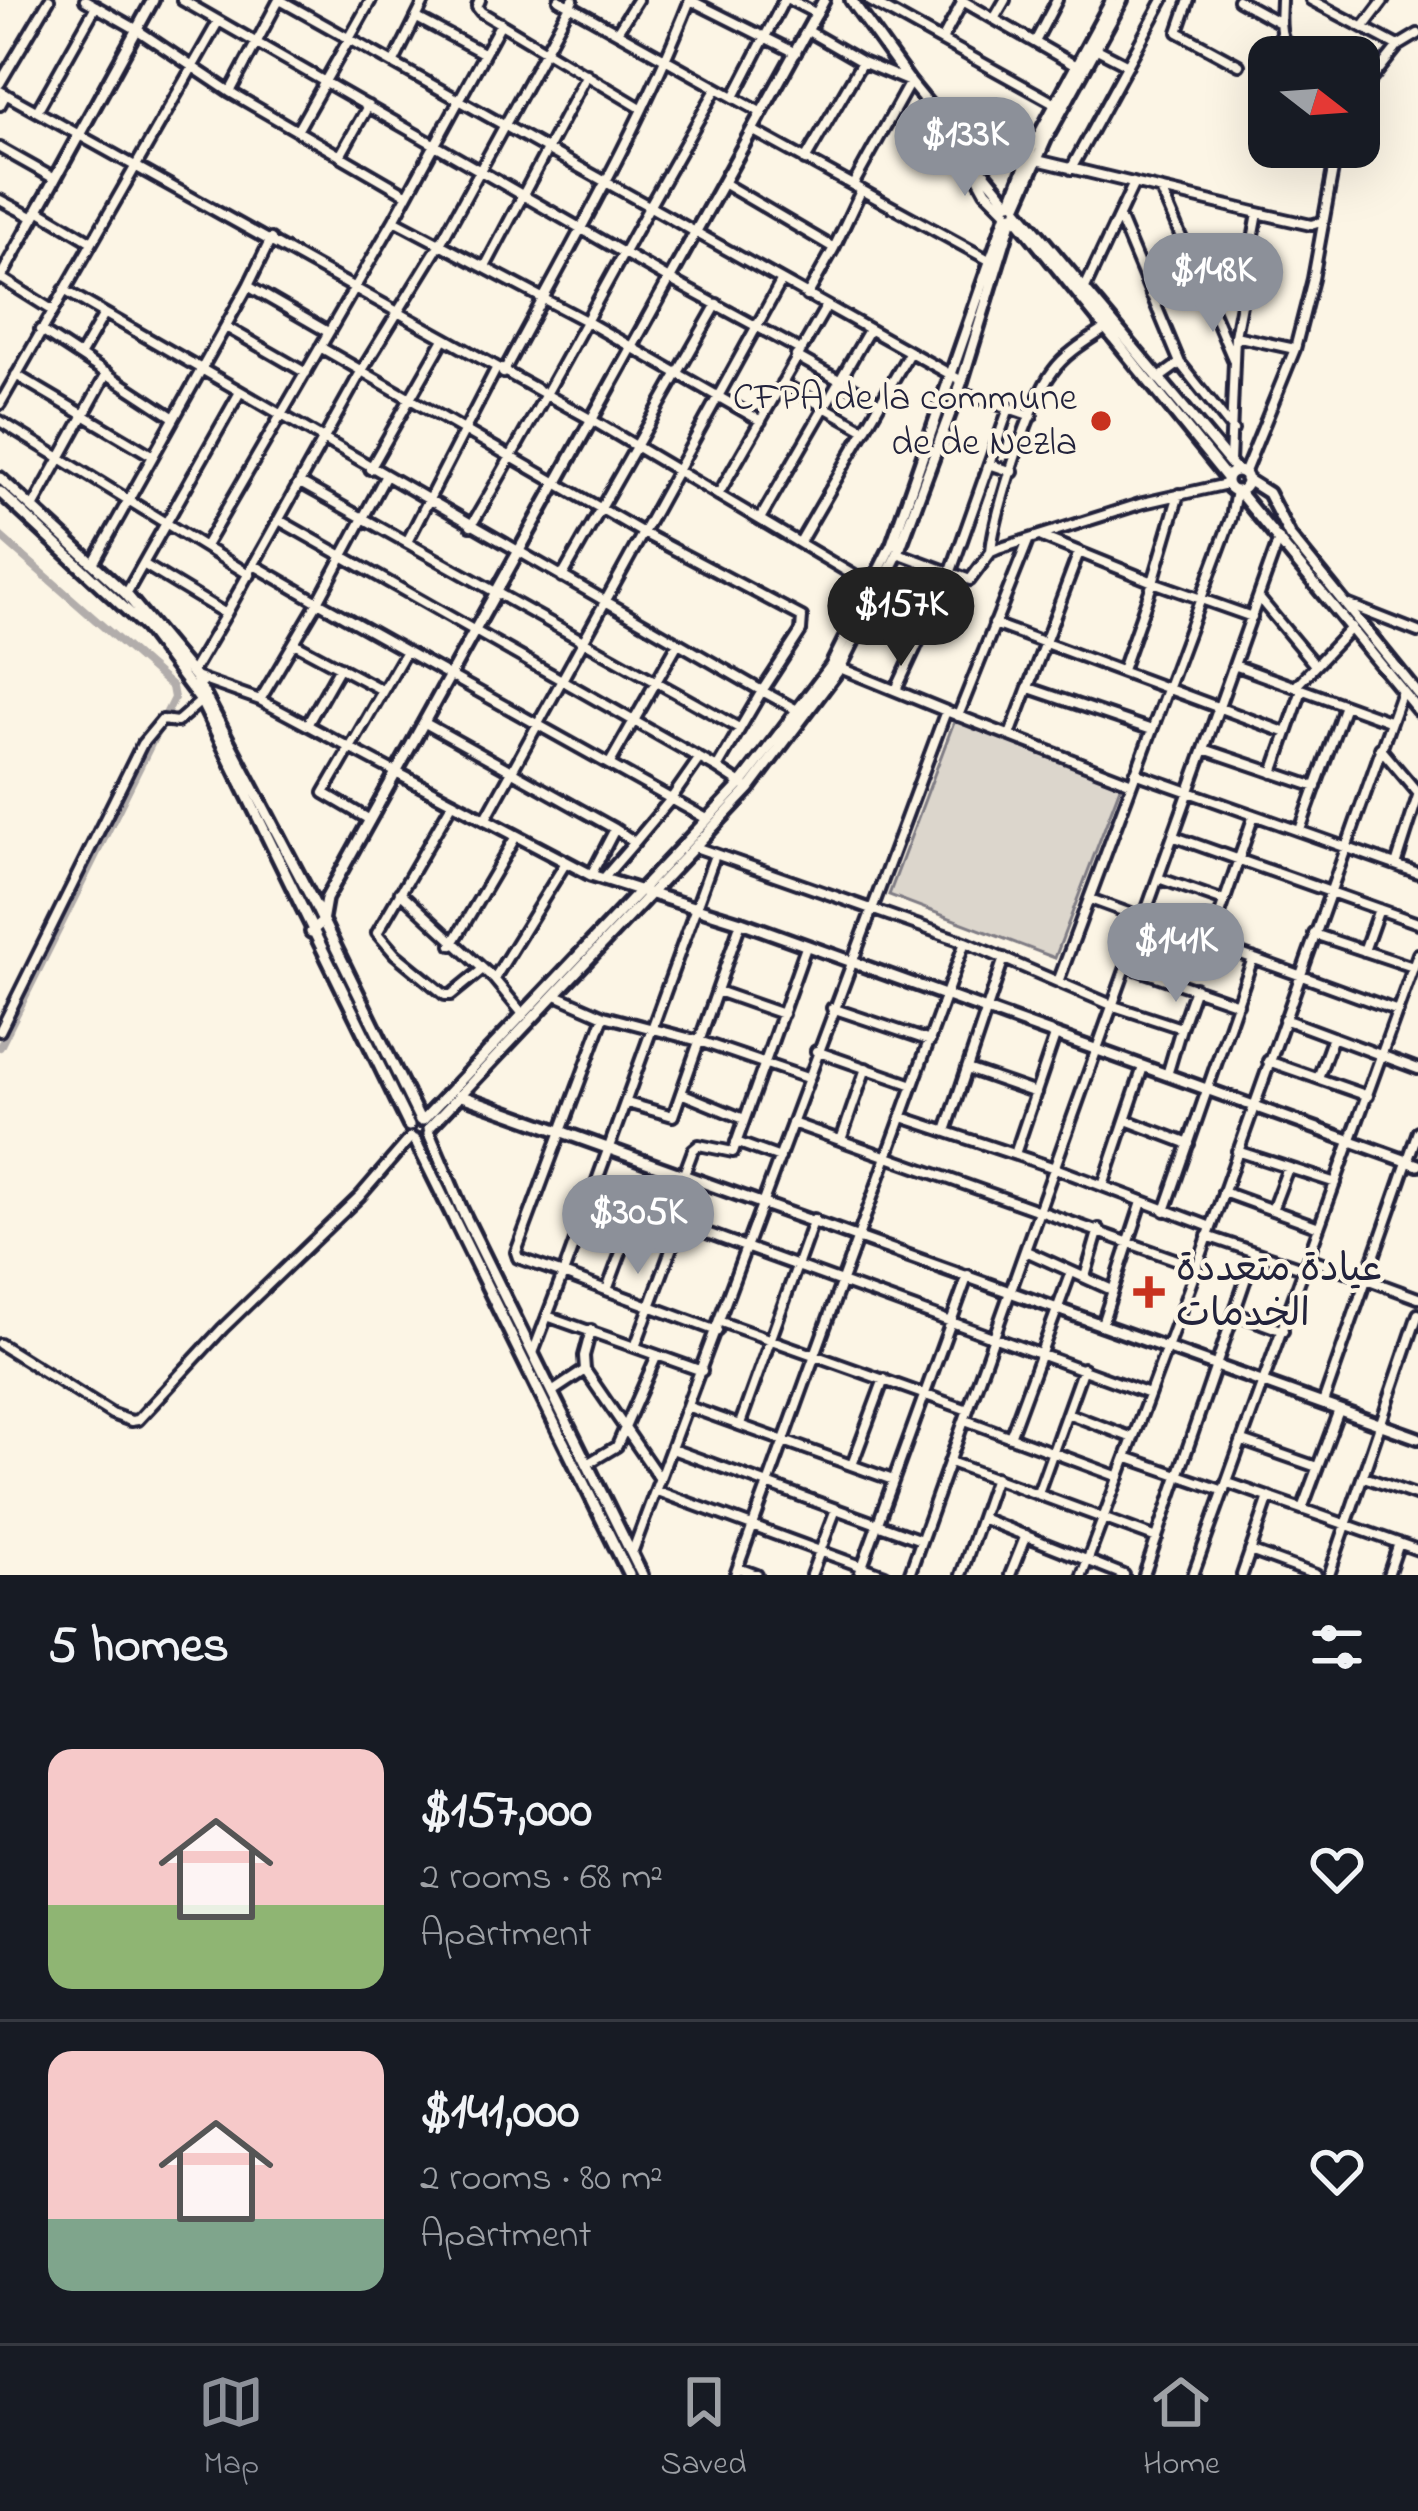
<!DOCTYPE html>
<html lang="en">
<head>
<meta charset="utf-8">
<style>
  body { margin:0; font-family:"Indie Flower","Playpen Sans Arabic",sans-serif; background:#20242c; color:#f1f3f6; height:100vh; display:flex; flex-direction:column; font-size:45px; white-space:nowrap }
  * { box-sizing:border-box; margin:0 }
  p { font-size:39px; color:#9ea1a6 }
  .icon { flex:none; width:66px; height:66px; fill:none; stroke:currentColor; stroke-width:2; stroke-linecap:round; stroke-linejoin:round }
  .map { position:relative; height:1575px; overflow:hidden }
  .sheet { display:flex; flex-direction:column; background:#171b24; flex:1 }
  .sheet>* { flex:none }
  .needle { width:78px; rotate:107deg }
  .fabs { position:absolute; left:1248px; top:36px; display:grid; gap:24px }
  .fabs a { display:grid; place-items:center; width:132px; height:132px; border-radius:24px; background:#171b24; box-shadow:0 12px 48px #0002; font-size:60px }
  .price { position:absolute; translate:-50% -102px; padding:0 27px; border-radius:42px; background:#8c9099; color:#fff; font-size:39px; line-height:78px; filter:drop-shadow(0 3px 6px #0008) }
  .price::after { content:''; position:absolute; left:50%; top:72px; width:36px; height:27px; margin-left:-18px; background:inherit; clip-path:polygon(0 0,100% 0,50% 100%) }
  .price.on { background:#222; color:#fff }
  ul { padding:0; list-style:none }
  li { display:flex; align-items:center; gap:36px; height:300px; padding:0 48px }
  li+li { border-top:3px solid #363941 }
  li span { display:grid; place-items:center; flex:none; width:336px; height:240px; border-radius:24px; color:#555 }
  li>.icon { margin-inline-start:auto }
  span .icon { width:144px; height:144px; fill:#fffc; stroke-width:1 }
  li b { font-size:51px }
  h2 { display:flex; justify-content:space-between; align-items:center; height:144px; padding:0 48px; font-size:51px }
  .menu { display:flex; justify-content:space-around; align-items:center; height:168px; border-top:3px solid #363941; background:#171b24; font-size:33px; color:#9ea1a6 }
  .menu a { display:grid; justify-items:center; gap:6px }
  .menu .on { color:#8c9099 }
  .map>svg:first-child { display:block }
</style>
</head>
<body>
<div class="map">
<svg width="1418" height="1575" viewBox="0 0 1418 1575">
  <rect width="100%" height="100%" fill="#fcf5e5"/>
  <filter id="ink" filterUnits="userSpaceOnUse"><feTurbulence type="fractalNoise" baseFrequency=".00833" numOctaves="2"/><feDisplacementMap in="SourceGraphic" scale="24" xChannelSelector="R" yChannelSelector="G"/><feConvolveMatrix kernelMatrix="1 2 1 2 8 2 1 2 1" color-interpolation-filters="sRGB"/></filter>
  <g filter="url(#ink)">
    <path fill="#dcd6cc" stroke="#7f7c84" stroke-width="3" d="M955,719L1122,782L1055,958L889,895Z"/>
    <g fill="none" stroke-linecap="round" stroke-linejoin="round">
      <path stroke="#b2adab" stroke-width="8" d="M0,536L172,687L174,698L0,1047"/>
      <g stroke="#22223b" stroke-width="16">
        <path id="street" d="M85,0L136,29L230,92L406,194
          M182,0L669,279L800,350
          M280,0L962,381
          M480,0L477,7L481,12L641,108
          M559,0L762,113
          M790,0L817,14
          M961,0L1076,66
          M1189,0L1178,32L1239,65
          M1238,0L1280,23
          M1281,0C1280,31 1276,45 1308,57
          M1311,0L1398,46
          M870,1L1056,104
          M417,18L483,53
          M994,19L1005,0
          M1365,25L1384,0
          M617,32L637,0
          M942,40L963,1
          M1035,42L1057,0
          M1095,48L1128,65
          M394,62L425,0
          M0,83L49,0
          M0,91L592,420L875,588
          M230,92L279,0
          M1359,95L1398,46L1418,34
          M734,97L784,0
          M0,105L6,94
          M37,111L96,6
          M752,130L989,260
          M297,131L371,0
          M0,148L55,179
          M340,156L368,106
          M805,160L862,62L808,31
          M1037,160L1258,213L1311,225L1321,222
          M1071,169L1163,0
          M723,183L834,248L807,296
          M853,185L910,82L862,62
          M1161,190L1233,359
          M0,200L34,218
          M38,210L92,242
          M1120,219L1180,363L1233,430
          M394,220L584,320L761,421
          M834,248L860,193
          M485,267L587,74
          M1,278L52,310
          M248,286L328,332
          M64,290L762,691L717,768L279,520
          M1084,290L1134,183
          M1151,295L1195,275
          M226,327L306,373
          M40,330L173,417
          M1235,336L1295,349
          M320,347L645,534L802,617L801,631L762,691L799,711
          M80,356L104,314
          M796,356L880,403
          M503,373C568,251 639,130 690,0L796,53
          M16,375L153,456
          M1158,379L1180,363
          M782,383L865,430
          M958,391L1032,416
          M0,404L218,22
          M0,421L250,575
          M1230,462L1235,336L1258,213
          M989,464L1013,472
          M370,469L444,339
          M1244,474L1295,349L1313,279L1337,147
          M385,477L318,602L671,799L635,842L615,829L591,875
          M300,483L739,728
          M718,495L826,307
          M33,507L107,373
          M760,519L869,330
          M471,526C556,382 632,232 717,88
          M1042,537L1153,582L1179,494
          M407,542L496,369
          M800,542L909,353
          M205,546L394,220L501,23
          M991,552C993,517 1031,399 1053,371C1066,353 1087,341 1105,329
          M898,553L970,580L991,552L998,549L1143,503L1227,484
          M94,562L248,286L271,239
          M143,564L226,614L361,372L441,242L573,0
          M256,566L318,602L260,700L397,773
          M562,577L717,304
          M126,594L240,392
          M1259,598L1314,664
          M1344,603L1418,632
          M994,624L1287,733
          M294,643L382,690
          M1234,665L1345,705L1300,830
          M840,668L946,711
          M1122,670L1153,582L1252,617
          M192,672L226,614
          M195,677L260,700
          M1295,687L1352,627
          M1029,688L1152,730
          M896,690L950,574L1009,408
          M1345,705L1389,721
          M958,716L1028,541
          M425,723L615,829
          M307,725L340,667
          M1010,735L1079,552
          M1380,748L1418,793
          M1204,749L1316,787
          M699,759L671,799L707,819
          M610,763L678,643
          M717,768L746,787
          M1135,773L1418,873
          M1273,773L1302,690
          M453,802L377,933L395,954L445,995H451L483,969
          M370,820L324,793L406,651
          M485,820L781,282
          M1175,837L1418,923
          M695,847L965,942L1058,982L1231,518L1236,491
          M715,855L563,1274L717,1331
          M1396,865L1418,796
          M603,879L635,842
          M1161,879L1224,901
          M400,892L494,979L565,864
          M1090,899L1398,1011
          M1314,934L1413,967
          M1210,943L1254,815
          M452,945L515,838
          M1364,951L1379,909
          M1127,966L1238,1004
          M494,979L522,1013
          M1058,982L1114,1006L1181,1028L1195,988
          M717,991L783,1014
          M556,995L604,1016
          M832,1008L930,1041
          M1284,1019L1418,1069
          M0,1031L142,744L162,720L177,722L201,701
          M816,1051L913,1085
          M1268,1061L1368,1096
          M967,1069L1036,1093
          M1167,1075L1181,1028
          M1318,1078L1333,1037
          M681,1093L744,1119
          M627,1103L673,1116L741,922
          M902,1117L1055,1168L1211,1227
          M1126,1120L1189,1144
          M792,1123L1197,1267
          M946,1131L1004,958
          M841,1140L866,1068
          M736,1142L780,1158
          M1237,1151L1336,1183
          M1015,1154L1055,1036
          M684,1174L693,1150L699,1145L733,1152L806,947
          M1103,1186L1143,1067
          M594,1192L1149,1394
          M1223,1192L1319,1227
          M1272,1210L1288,1168
          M1165,1211L1253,958
          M1207,1236L1305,1269
          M1026,1251L1112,1290
          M1309,1258L1418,1298
          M1085,1277L1099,1229
          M607,1290L638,1207
          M1234,1313L1283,1331
          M547,1316L702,1371
          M721,1322L968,1410
          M1102,1324L1142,1202
          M0,1344L112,1414L131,1421L138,1420L223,1328L360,1196L411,1137
          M635,1347L681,1223
          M533,1353L563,1274L518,1258L516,1252L604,1016L699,1041L807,1078
          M585,1370L660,1479
          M552,1392L585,1370L584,1356L591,1330
          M1323,1403L1418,1131
          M689,1407L893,1480
          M1067,1413L1133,1438
          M965,1420L1119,1477
          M740,1424L814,1219
          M1010,1437L1071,1272
          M1243,1441L1317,1467
          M672,1449L921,1540
          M1126,1457L1224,1491
          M950,1462L1157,1538
          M587,1464L617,1446L657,1355
          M852,1465L884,1379
          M1364,1477L1418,1496
          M1228,1483L1418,1550
          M657,1491L885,1575
          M1038,1493L1083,1368
          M1302,1509L1339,1410
          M981,1518L1124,1575
          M1250,1551L1316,1575
          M632,1553L946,711L1132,783
          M738,1568L757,1575
          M735,1575L965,942
          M811,1575L836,1509
          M859,1575L968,1275
          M909,1575L1279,539
          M961,1575L995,1477
          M1010,1575L1026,1535
          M1082,1575L1197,1267L1402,691
          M1144,1575L1255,1252
          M1193,1575L1418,954
          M1242,1575L1269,1497
          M1329,1575L1418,1314
          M1388,1575L1399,1543"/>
      </g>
      <g stroke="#22223b" stroke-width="18">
        <path id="secondary" d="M851,0L910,82L1009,203
          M975,171L986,191L1006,211
          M1011,203L1032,148L1112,0
          M1017,205L1046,139L1122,0
          M1018,210L1236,470
          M1014,215L1227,478
          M0,279L153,0
          M1227 481a10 10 0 1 1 20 0a10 10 0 1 1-20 0Z
          M0,478L126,594L195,677L316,907L420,1120
          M1246,479L1268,493L1290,536L1418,694
          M1238,491L1418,710
          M0,492L146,628L201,701L409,1126
          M397,773L591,875L741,922L1418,1165
          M311,932L322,922L326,899L824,0
          M459,1095L1418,1438
          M423,1120L741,784L831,666L892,544L1007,213
          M429,1128L749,789L840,668L898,553L962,381L1013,215
          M429,1133L462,1210L642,1575
          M415,1140L629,1575"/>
      </g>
      <use href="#street" stroke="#fcf5e5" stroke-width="8"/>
      <use href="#secondary" stroke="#fcf5e5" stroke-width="9"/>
    </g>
  </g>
  <g fill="#c8321e" stroke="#fcf5e5" stroke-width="4.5">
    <circle cx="1101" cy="421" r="12"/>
    <path d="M1143 1274h12v12h12v12h-12v12h-12v-12h-12v-12h12z"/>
  </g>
  <g text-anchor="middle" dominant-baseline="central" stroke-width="9" stroke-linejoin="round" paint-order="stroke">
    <g font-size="39" fill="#22223b" stroke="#fcf5e5" text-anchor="end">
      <text x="1077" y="399">CFPA de la commune<tspan x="1077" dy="45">de de Nezla</tspan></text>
      <text x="1176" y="1270" text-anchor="start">عيادة متعددة<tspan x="1176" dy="45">الخدمات</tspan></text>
    </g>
  </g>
</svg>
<div class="fabs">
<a><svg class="needle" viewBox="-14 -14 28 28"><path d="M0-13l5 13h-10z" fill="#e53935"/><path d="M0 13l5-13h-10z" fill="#9ea1a6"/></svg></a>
</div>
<b class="price" style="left:965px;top:199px">$133K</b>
<b class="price" style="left:1213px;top:335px">$148K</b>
<b class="price on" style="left:901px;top:669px">$157K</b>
<b class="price" style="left:1176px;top:1005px">$141K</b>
<b class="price" style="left:638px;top:1277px">$305K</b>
</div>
<section class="sheet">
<h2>5 homes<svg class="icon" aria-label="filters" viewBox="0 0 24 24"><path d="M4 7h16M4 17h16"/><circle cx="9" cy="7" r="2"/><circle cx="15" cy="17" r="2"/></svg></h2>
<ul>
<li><span style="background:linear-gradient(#f6c9c9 65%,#8fb573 0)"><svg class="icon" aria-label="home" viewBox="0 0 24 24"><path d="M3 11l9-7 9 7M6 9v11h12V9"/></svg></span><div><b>$157,000</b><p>2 rooms · 68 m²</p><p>Apartment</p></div><svg class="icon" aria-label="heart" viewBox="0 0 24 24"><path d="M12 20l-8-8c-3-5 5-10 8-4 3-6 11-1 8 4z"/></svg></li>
<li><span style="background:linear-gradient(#f6c9c9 70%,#7fa58c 0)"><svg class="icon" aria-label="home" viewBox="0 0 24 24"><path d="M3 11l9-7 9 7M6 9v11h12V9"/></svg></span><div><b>$141,000</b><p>2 rooms · 80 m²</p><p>Apartment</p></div><svg class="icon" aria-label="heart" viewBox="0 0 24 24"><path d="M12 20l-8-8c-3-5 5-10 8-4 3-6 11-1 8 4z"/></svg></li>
</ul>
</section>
<nav class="menu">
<a class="on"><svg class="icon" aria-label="map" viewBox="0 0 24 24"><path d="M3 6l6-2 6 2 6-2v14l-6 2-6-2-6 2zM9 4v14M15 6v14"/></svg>Map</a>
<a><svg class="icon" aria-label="saved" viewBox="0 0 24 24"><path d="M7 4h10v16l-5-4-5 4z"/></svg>Saved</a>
<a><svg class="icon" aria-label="home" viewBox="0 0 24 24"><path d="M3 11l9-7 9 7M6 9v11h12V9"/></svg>Home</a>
</nav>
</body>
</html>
